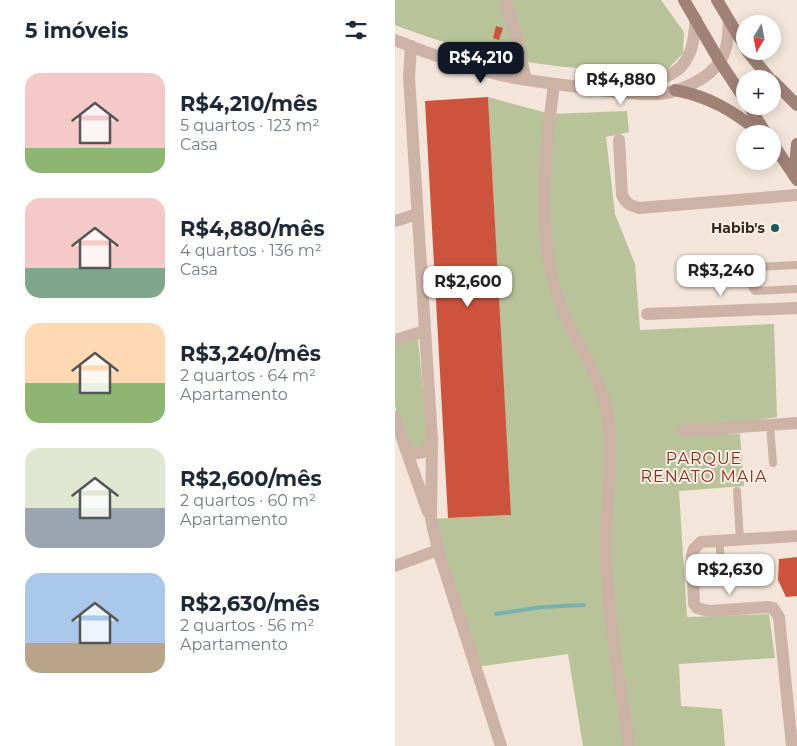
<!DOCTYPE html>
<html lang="pt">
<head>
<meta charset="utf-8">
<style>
  body { margin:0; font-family:Montserrat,sans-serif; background:#f2f2f3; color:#1f2937; height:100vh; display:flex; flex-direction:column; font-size:19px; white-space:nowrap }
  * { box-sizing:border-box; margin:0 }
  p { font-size:16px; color:#747a83 }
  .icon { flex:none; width:28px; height:28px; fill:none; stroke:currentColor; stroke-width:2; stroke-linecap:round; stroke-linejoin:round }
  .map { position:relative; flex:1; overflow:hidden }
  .drawer { display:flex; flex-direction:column; background:#fff; width:395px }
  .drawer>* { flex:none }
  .needle { width:32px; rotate:190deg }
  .buttons { position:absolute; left:341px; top:15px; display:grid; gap:10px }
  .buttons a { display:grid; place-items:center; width:45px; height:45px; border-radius:50%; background:#fff; box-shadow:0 2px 12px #0003; font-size:25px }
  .price { position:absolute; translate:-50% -42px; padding:0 11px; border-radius:10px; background:#fff; color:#222; font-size:16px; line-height:32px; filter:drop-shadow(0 1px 2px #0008) }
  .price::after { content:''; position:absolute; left:50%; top:30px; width:15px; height:11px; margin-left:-8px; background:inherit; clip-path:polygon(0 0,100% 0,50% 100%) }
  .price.current { background:#111827; color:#fff }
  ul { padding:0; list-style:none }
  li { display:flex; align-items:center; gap:15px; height:125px; padding:0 25px }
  li span { display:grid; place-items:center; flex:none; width:140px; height:100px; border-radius:15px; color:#555 }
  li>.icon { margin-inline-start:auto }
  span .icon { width:60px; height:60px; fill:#fffc; stroke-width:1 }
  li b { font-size:21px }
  h2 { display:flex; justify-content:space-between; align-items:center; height:60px; padding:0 25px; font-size:21px }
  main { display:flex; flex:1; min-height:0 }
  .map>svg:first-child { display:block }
</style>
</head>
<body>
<main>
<section class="drawer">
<h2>5 imóveis<svg class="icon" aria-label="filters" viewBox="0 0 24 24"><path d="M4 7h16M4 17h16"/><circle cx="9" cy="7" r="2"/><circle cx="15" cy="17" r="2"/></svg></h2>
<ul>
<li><span style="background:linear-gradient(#f6c9c9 75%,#8fb573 0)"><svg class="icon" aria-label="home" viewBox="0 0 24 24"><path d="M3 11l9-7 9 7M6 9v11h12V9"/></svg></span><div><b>R$4,210/mês</b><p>5 quartos · 123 m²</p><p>Casa</p></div></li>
<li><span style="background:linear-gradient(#f6c9c9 70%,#7fa58c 0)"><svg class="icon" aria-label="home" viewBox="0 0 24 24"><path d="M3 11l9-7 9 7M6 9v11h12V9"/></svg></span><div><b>R$4,880/mês</b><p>4 quartos · 136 m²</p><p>Casa</p></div></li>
<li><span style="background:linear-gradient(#ffd9b3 60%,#8fb573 0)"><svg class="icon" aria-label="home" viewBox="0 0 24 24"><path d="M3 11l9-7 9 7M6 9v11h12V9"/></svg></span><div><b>R$3,240/mês</b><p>2 quartos · 64 m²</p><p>Apartamento</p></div></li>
<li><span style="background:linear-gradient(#dfe7d0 60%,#9aa5b1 0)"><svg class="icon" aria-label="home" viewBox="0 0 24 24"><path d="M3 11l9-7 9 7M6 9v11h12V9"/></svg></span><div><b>R$2,600/mês</b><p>2 quartos · 60 m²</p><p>Apartamento</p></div></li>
<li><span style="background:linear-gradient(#a9c7e8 70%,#b9a48a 0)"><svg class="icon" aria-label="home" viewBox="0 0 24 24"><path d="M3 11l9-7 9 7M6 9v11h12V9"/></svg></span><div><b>R$2,630/mês</b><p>2 quartos · 56 m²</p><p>Apartamento</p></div></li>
</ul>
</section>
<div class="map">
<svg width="402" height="746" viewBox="0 0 402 746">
  <rect width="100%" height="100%" fill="#f3e5d9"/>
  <path fill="#b8c399" d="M0,0H266L289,32L288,53L273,69C239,70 204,70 170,67C111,61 55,46 0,25Z
    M93,97L156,114L232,111L234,132L211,137L220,214L240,264L245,330L379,324L382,417L293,430L345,434L349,486L284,491L292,617L374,614L380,658L284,664L286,706L327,709L330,746H188L173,654L81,667L36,519L115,515Z
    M23,338L33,443L30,448L13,449L0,406V344Z"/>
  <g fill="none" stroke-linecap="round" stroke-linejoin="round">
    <path stroke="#77b2af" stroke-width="4" d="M101,614L147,607L189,605"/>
  </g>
  <path fill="#ce533d" d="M101,26L108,28L104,40L98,38Z
    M93,97L116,515L53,518L30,101Z
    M402,557V596L391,597L383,580L384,559Z"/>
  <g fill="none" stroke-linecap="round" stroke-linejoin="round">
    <path stroke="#ccb3a5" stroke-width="8" d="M402,265L362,267L356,273C355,280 355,286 360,291L402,289
      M375,425L378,463
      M342,491L345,540
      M324,541L328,578"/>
    <path stroke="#ccb3a5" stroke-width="12" d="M110,0L122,40L131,80
      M16,46L14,77L37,440L36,519L43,550L106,746
      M159,84C150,156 139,239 167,308C181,343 205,374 212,412C220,455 210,507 211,551C212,616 225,681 234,746
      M224,140L227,195C231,204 235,205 244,208L402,195
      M0,221L22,214
      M252,314L402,308
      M0,340L30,331
      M0,417L11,450L33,512
      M289,431L402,423
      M11,450C25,456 31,453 37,440
      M0,566L43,550
      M397,746L384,617L378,608L373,607L314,611L302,608L299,604L297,555L299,549L306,542L402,536"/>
    <path stroke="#ccb3a5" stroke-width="12" d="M0,40C34,54 69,66 105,75C133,81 162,84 191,88C214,91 239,95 263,94C283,93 314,79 325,61C333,50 333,34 334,21
      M201,83C228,81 275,88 291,60C299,48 299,33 301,19"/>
    <path stroke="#a08176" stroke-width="12" d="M289,0L325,62L350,100
      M322,0L350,47
      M352,51L375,79
      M378,81L402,105
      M280,90C316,97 338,111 367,134
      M354,106L370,132
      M378,144L402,180
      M399,175L402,144"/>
  </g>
  <circle fill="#195b5a" stroke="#faefe6" stroke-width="2" cx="380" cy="228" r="5"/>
  <g text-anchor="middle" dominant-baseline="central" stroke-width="4" stroke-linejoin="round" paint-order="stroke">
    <g font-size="14" font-weight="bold" fill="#372a27" stroke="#faefe6" text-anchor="end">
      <text x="370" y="228">Habib's</text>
    </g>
    <g font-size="16" letter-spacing="1" fill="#8b2c1a" stroke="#faefe6">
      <text x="309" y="458">PARQUE<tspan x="309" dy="18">RENATO MAIA</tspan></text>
    </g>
  </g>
</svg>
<div class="buttons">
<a><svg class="needle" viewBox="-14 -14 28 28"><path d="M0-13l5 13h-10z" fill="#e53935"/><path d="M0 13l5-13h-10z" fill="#747a83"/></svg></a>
<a>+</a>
<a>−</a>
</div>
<b class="price current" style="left:86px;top:84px">R$4,210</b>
<b class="price" style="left:226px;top:106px">R$4,880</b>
<b class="price" style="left:326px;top:297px">R$3,240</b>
<b class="price" style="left:73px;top:308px">R$2,600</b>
<b class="price" style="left:335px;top:596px">R$2,630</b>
</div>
</main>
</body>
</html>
